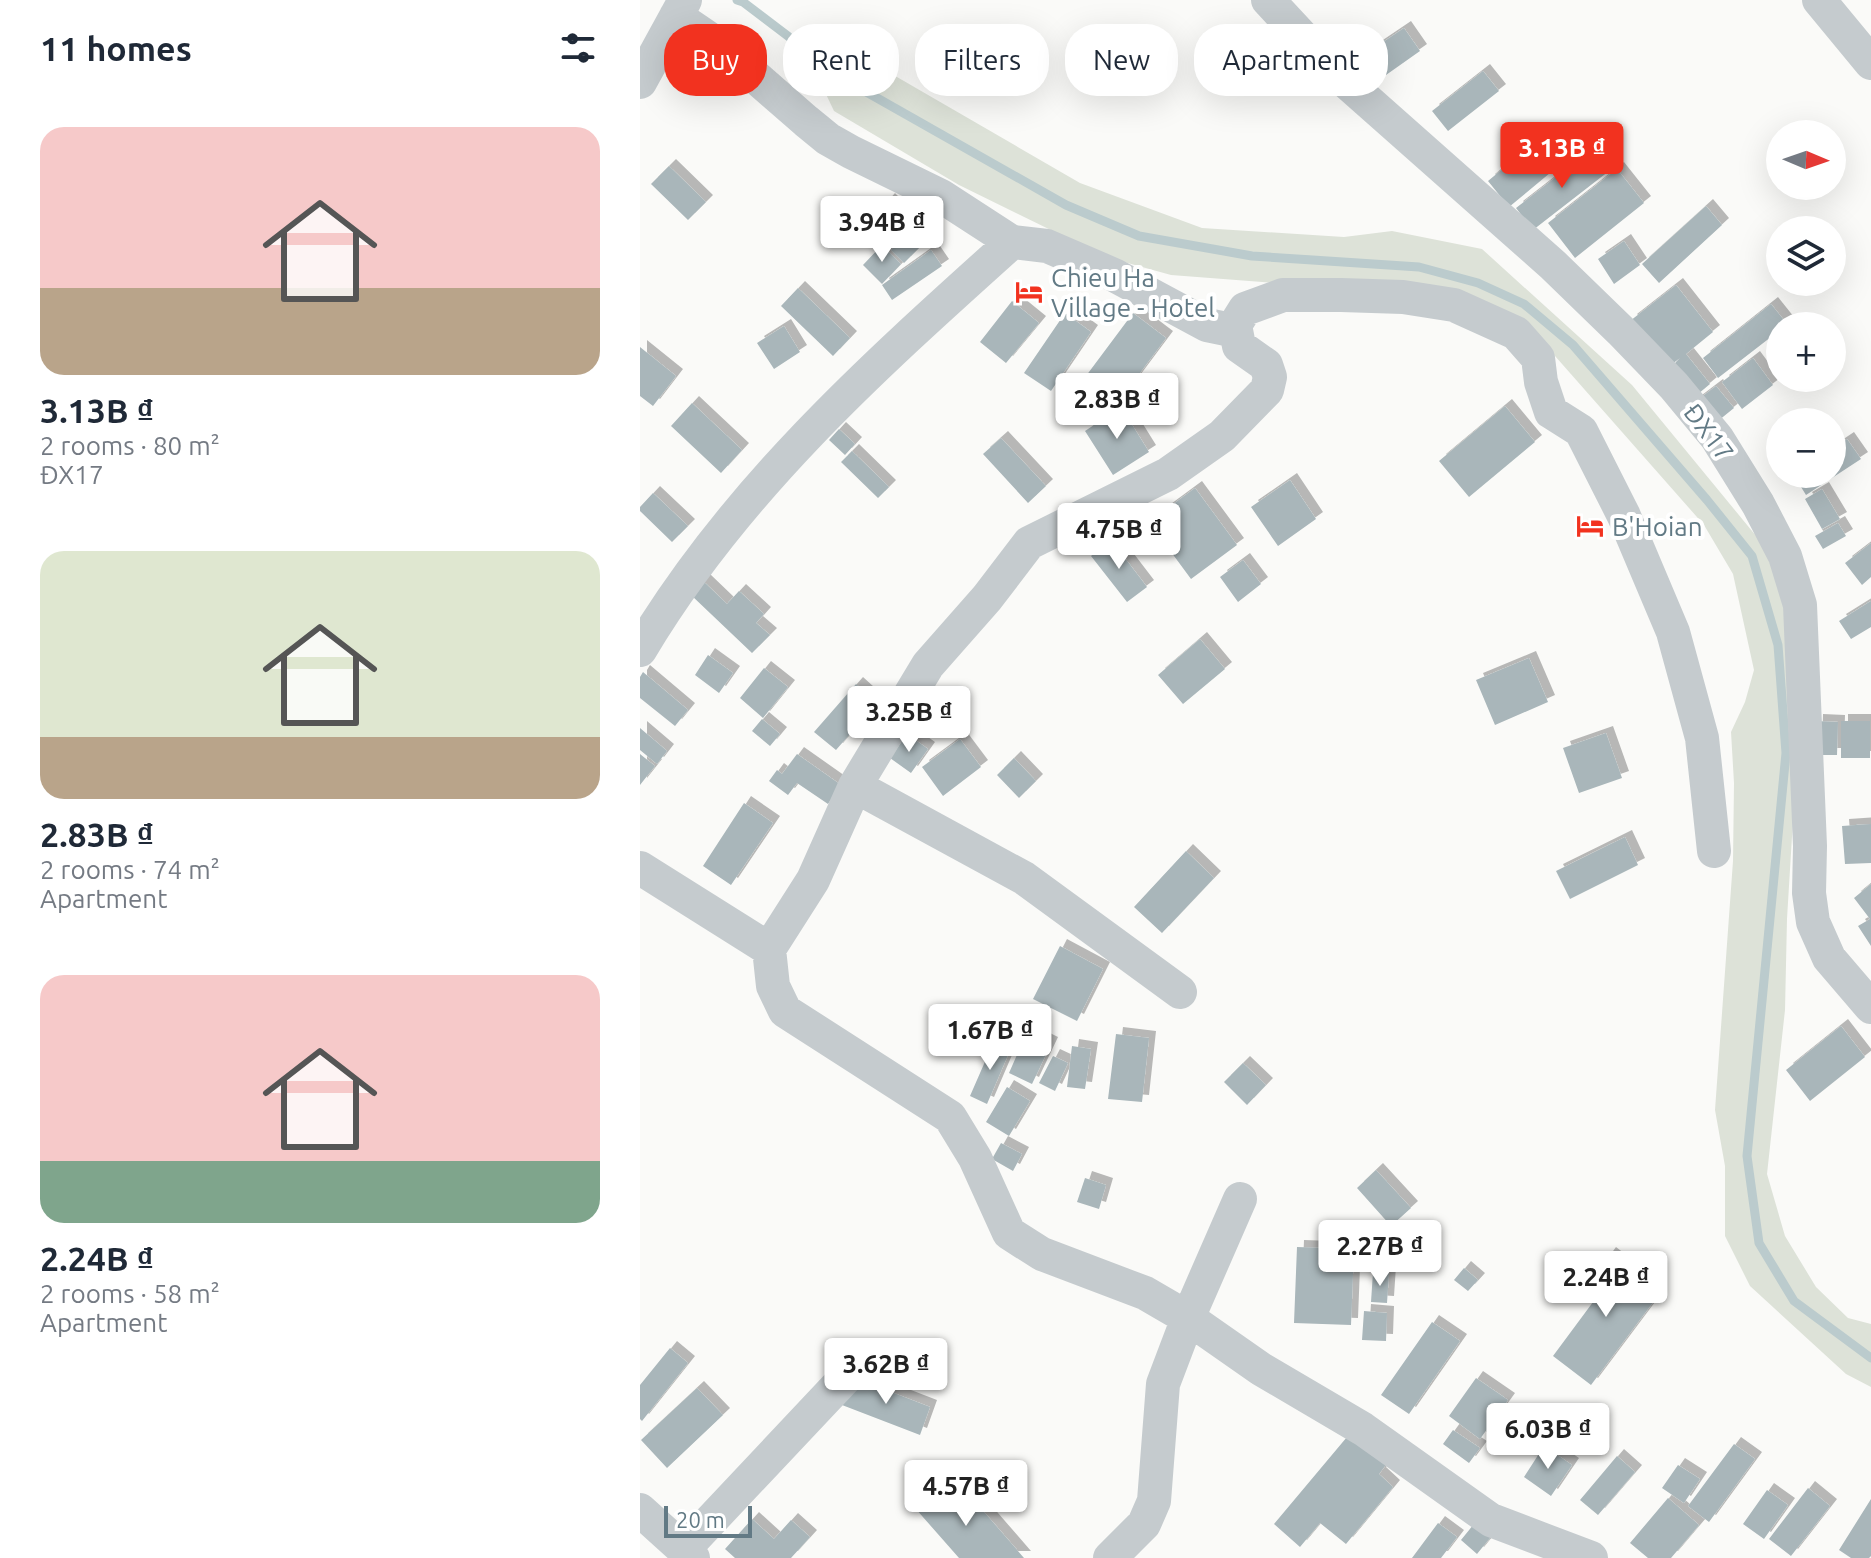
<!DOCTYPE html>
<html lang="en">
<head>
<meta charset="utf-8">
<style>
  body { margin:0; font-family:Ubuntu,sans-serif; background:#f6f6f7; color:#1f2937; height:100vh; display:flex; flex-direction:column; font-size:30px; white-space:nowrap }
  * { box-sizing:border-box; margin:0 }
  p { font-size:26px; color:#747a83 }
  .icon { flex:none; width:44px; height:44px; fill:none; stroke:currentColor; stroke-width:2; stroke-linecap:round; stroke-linejoin:round }
  .map { position:relative; flex:1; overflow:hidden }
  .panel { display:flex; flex-direction:column; background:#fff; width:640px }
  .panel>* { flex:none }
  .top-card { position:absolute; left:24px; top:24px; width:760px; height:72px; display:flex; gap:16px }
  .needle { width:52px; rotate:92deg }
  .fabs { position:absolute; left:1126px; top:120px; display:grid; gap:16px }
  .fabs a { display:grid; place-items:center; width:80px; height:80px; border-radius:50%; background:#fff; box-shadow:0 8px 32px #0002; font-size:40px }
  .scale { position:absolute; left:24px; bottom:20px; width:88px; box-sizing:border-box; padding-left:8px; border:4px solid #627a85; border-top:0; font-size:22px; line-height:28px; white-space:nowrap; color:#627a85; -webkit-text-stroke:6px #fff; paint-order:stroke }
  .price { position:absolute; translate:-50% -68px; padding:0 18px; border-radius:8px; background:#fff; color:#222; font-size:26px; line-height:52px; filter:drop-shadow(0 2px 4px #0008) }
  .price::after { content:''; position:absolute; left:50%; top:48px; width:24px; height:18px; margin-left:-12px; background:inherit; clip-path:polygon(0 0,100% 0,50% 100%) }
  .price.on { background:#f2321f; color:#fff }
  ul { padding:0; list-style:none }
  li { display:grid; align-content:center; gap:16px; height:424px; padding:0 40px }
  li span { display:grid; place-items:center; height:248px; border-radius:24px; color:#555 }
  li>.icon { margin-inline-start:auto }
  span .icon { width:144px; height:144px; fill:#fffc; stroke-width:1 }
  li b { font-size:34px }
  h2 { display:flex; justify-content:space-between; align-items:center; height:96px; padding:0 40px; font-size:34px }
  .pill { padding:0 28px; border-radius:32px; background:#fff; box-shadow:0 8px 32px #0002; font-size:28px; line-height:72px }
  .pill.on { background:#f2321f; color:#fff }
  main { display:flex; flex:1; min-height:0 }
  .map>svg:first-child { display:block }
</style>
</head>
<body>
<main>
<section class="panel">
<h2>11 homes<svg class="icon" aria-label="filters" viewBox="0 0 24 24"><path d="M4 7h16M4 17h16"/><circle cx="9" cy="7" r="2"/><circle cx="15" cy="17" r="2"/></svg></h2>
<ul>
<li><span style="background:linear-gradient(#f6c9c9 65%,#b9a48a 0)"><svg class="icon" aria-label="home" viewBox="0 0 24 24"><path d="M3 11l9-7 9 7M6 9v11h12V9"/></svg></span><div><b>3.13B ₫</b><p>2 rooms · 80 m²</p><p>ĐX17</p></div></li>
<li><span style="background:linear-gradient(#dfe7d0 75%,#b9a48a 0)"><svg class="icon" aria-label="home" viewBox="0 0 24 24"><path d="M3 11l9-7 9 7M6 9v11h12V9"/></svg></span><div><b>2.83B ₫</b><p>2 rooms · 74 m²</p><p>Apartment</p></div></li>
<li><span style="background:linear-gradient(#f6c9c9 75%,#7fa58c 0)"><svg class="icon" aria-label="home" viewBox="0 0 24 24"><path d="M3 11l9-7 9 7M6 9v11h12V9"/></svg></span><div><b>2.24B ₫</b><p>2 rooms · 58 m²</p><p>Apartment</p></div></li>
</ul>
</section>
<div class="map">
<svg width="1231" height="1558" viewBox="0 0 1231 1558">
  <defs>
    <filter id="shadow"><feDropShadow dx="7" dy="-7" stdDeviation="0" flood-color="#0004"/></filter>
  </defs>
  <rect width="100%" height="100%" fill="#fafaf8"/>
  <path fill="#dde2d8" d="M212,51L440,183L562,228L704,237L752,231L842,249L992,385L1126,548L1151,615L1160,705L1147,919L1145,1010L1127,1174L1145,1236L1176,1287L1208,1318L1231,1324V1387L1206,1374L1110,1286L1085,1236V1166L1075,1110L1093,861L1094,783L1091,732L1105,702L1114,670L1093,574L1064,525L915,356L857,309L688,287L531,275L466,257L319,185L194,111L184,90Z"/>
  <g fill="none" stroke-linecap="round" stroke-linejoin="round">
    <path stroke="#bbcbcd" stroke-width="9" d="M97,0L103,2L207,81L426,205L499,236L612,256L779,267L838,283L884,304L933,345L1067,500L1112,556L1138,645L1146,753L1107,1156L1119,1243L1154,1301L1231,1358"/>
  </g>
  <path fill="#a9b6ba" filter="url(#shadow)" d="M764,28L780,51L746,75L730,51Z
    M843,71L859,91L808,131L792,111Z
    M907,132L928,158L869,207L848,181Z
    M952,149L969,171L893,230L876,208Z
    M29,166L66,202L48,220L11,184Z
    M977,169L1004,203L935,258L908,223Z
    M248,200L261,213L233,245L219,233Z
    M1066,206L1082,225L1019,283L1002,264Z
    M274,227L287,240L264,263L251,250Z
    M984,241L1000,265L974,284L958,259Z
    M242,245L261,264L242,284L223,265Z
    M291,250L302,266L252,300L242,285Z
    M1036,285L1073,332L1046,354L1070,384L1052,399L1029,369L1040,358L1027,368L990,321Z
    M158,288L210,338L193,356L141,306Z
    M372,301L399,323L366,363L340,342Z
    M1131,304L1147,324L1140,326V330L1078,378L1063,358Z
    M425,313L451,332L411,391L384,373Z
    M493,313L526,338L476,405L443,380Z
    M144,326L160,352L134,369L117,343Z
    M0,347L36,376L13,406L0,396Z
    M1113,358L1133,385L1102,409L1082,382Z
    M1076,386L1094,408L1073,425L1055,402Z
    M52,403L102,450L81,473L31,426Z
    M865,406L895,442L829,497L799,461Z
    M481,407L509,452L473,475L445,431Z
    M199,429L215,444L205,455L189,440Z
    M361,438L406,486L388,503L343,454Z
    M1207,439L1221,459L1166,495L1153,474H1192V449Z
    M212,451L249,487L238,498L201,462Z
    M650,480L676,519L638,546L611,507Z
    M555,488L597,545L551,579L509,522Z
    M1182,489L1200,519L1182,529L1165,499Z
    M13,493L48,526L32,542L0,511V507Z
    M1198,523L1206,536L1183,549L1175,536Z
    M471,540L507,587L487,602L451,556Z
    M1231,543V577L1222,585L1205,563Z
    M603,560L621,584L598,602L580,577Z
    M63,581L87,604L99,591L124,614L116,623L130,635L112,653L51,595Z
    M1231,601V627L1211,639L1199,621Z
    M560,639L585,669L543,704L518,675Z
    M68,655L93,673L79,693L55,675Z
    M889,658L908,702L855,725L836,680Z
    M124,668L148,687L123,718L100,698Z
    M3,672L48,710L35,726L0,698V677Z
    M216,684L237,703L196,750L174,732Z
    M122,719L140,734L130,746L112,731Z
    M1176,721L1198,722L1197,755H1175Z
    M1201,721H1230V758H1201Z
    M0,728L27,751L17,764L0,750Z
    M966,733L982,778L939,793L923,748Z
    M267,734L288,749L271,773L250,758Z
    M320,739L341,767L303,796L282,767Z
    M0,754L15,766L0,785Z
    M157,754L201,785L188,804L157,783L148,795L129,781L137,770L142,774Z
    M374,758L396,781L379,798L357,775Z
    M104,803L133,823L91,885L63,866Z
    M1231,824V863L1205,864L1202,826Z
    M985,837L998,865L930,899L916,871Z
    M546,851L574,878L522,933L494,907Z
    M1231,884V946L1218,926L1230,919L1214,898Z
    M420,946L463,969L437,1021L393,999Z
    M1201,1026L1225,1057L1170,1101L1146,1070Z
    M387,1032L411,1044L392,1084L369,1073Z
    M476,1034L509,1038L502,1102L468,1099Z
    M354,1041L371,1048L347,1104L330,1096Z
    M432,1046L451,1049L445,1089L427,1087Z
    M413,1056L428,1063L415,1091L399,1083Z
    M603,1063L626,1085L607,1105L584,1082Z
    M367,1087L390,1101L369,1136L346,1122Z
    M361,1143L382,1154L373,1171L352,1159Z
    M736,1170L771,1208L751,1226L717,1188Z
    M445,1178L466,1185L459,1209L437,1202Z
    M657,1247L714,1249L711,1325L654,1323Z
    M969,1254L1020,1293L951,1385L913,1356L956,1298L944,1288Z
    M824,1268L838,1280L828,1291L814,1280Z
    M733,1272L749,1273L747,1303L731,1302Z
    M724,1311L747,1313L746,1341L722,1340Z
    M792,1322L820,1341L769,1414L741,1395Z
    M30,1348L48,1363L2,1421L0,1419V1385Z
    M212,1377L290,1407L280,1435L202,1405Z
    M836,1378L868,1400L840,1439L809,1416Z
    M57,1388L83,1415L27,1468L1,1440Z
    M813,1430L840,1448L829,1463L803,1444Z
    M712,1431L748,1462L739,1474L753,1487L706,1544L680,1523L660,1547L634,1524Z
    M1094,1444L1115,1459L1069,1522L1048,1506Z
    M904,1446L932,1465L911,1496L884,1477Z
    M977,1456L995,1472L958,1515L940,1500Z
    M1038,1465L1060,1479L1044,1503L1022,1488Z
    M1168,1488L1190,1506L1151,1556L1129,1539Z
    M325,1490L384,1558H319L275,1508L295,1491L307,1505Z
    M1127,1490L1148,1505L1124,1539L1103,1524Z
    M1028,1498L1059,1525L1031,1558H1008L990,1543Z
    M1231,1499V1556L1229,1558H1211L1199,1550Z
    M112,1519L134,1539L151,1520L170,1537L151,1558H95L85,1549Z
    M838,1519L854,1533L837,1554L821,1540Z
    M798,1523L817,1537L801,1558H772Z"/>
  <g fill="none" stroke-linecap="round" stroke-linejoin="round">
    <path stroke="#c5cbce" stroke-width="34" d="M628,0L695,72L913,265L981,331L1034,386L1077,438L1118,504L1145,556L1160,605L1170,846L1169,893L1173,922L1189,958L1231,1007
      M1179,0L1231,63
      M36,16L80,46L166,121L188,139L211,152L301,196L372,242L407,246L474,275L567,325L596,331
      M0,82L45,0
      M0,650C96,489 234,366 372,242
      M215,786L384,878L540,992
      M0,868L129,949
      M0,1510L53,1558
      M44,1549L205,1378
      M470,1558L504,1524L514,1501L523,1384L548,1318L600,1199
      M951,1558L851,1520L723,1429L621,1369L548,1318L505,1293L402,1254L369,1233L335,1158L310,1117L145,1011L133,986L129,949L173,880L215,786L288,665L347,598L389,543L528,474L582,436L627,390L630,377L626,365L599,346L595,325L605,309L643,295H701L763,297L814,305L876,333L898,358L901,382L911,412L941,431L984,516L1033,632L1062,738L1074,851"/>
  </g>
  <defs>
    <g id="hotel-bare" transform="scale(2.16)"><path d="M-6-4.5h1.5V1H6V5H4.5V3h-9V5H-6ZM-4 0a1.8 1.8 0 1 1 3.6 0ZM.5 0V-2.5h3Q6-2.5 6 0Z" fill="#f2321f" stroke="#fff" stroke-width="2.5" paint-order="stroke"/></g>
  </defs>
  <g fill-rule="evenodd">
    <use href="#hotel-bare" x="389" y="292"/>
    <use href="#hotel-bare" x="950" y="526"/>
  </g>
  <g text-anchor="middle" dominant-baseline="central" stroke-width="8" stroke-linejoin="round" paint-order="stroke">
    <g font-size="26" fill="#627a85" stroke="#fff" text-anchor="start">
      <text x="411" y="277">Chieu Ha<tspan x="411" dy="30">Village - Hotel</tspan></text>
      <text x="972" y="526">B'Hoian</text>
    </g>
    <g font-size="26" fill="#627a85" stroke="#fff">
      <text transform="translate(1069 432) rotate(53)">ĐX17</text>
    </g>
  </g>
</svg>
<div class="fabs">
<a><svg class="needle" viewBox="-14 -14 28 28"><path d="M0-13l5 13h-10z" fill="#e53935"/><path d="M0 13l5-13h-10z" fill="#747a83"/></svg></a>
<a><svg class="icon" aria-label="layers" viewBox="0 0 24 24"><path d="M12 4l9 5-9 5-9-5zM3 14l9 5 9-5"/></svg></a>
<a>+</a>
<a>−</a>
</div>
<div class="scale">20 m</div>
<b class="price on" style="left:922px;top:190px">3.13B ₫</b>
<b class="price" style="left:242px;top:264px">3.94B ₫</b>
<b class="price" style="left:477px;top:441px">2.83B ₫</b>
<b class="price" style="left:479px;top:571px">4.75B ₫</b>
<b class="price" style="left:269px;top:754px">3.25B ₫</b>
<b class="price" style="left:350px;top:1072px">1.67B ₫</b>
<b class="price" style="left:740px;top:1288px">2.27B ₫</b>
<b class="price" style="left:966px;top:1319px">2.24B ₫</b>
<b class="price" style="left:246px;top:1406px">3.62B ₫</b>
<b class="price" style="left:908px;top:1471px">6.03B ₫</b>
<b class="price" style="left:326px;top:1528px">4.57B ₫</b>
<div class="top-card">
<a class="pill on">Buy</a>
<a class="pill">Rent</a>
<a class="pill">Filters</a>
<a class="pill">New</a>
<a class="pill">Apartment</a>
</div>
</div>
</main>
</body>
</html>
